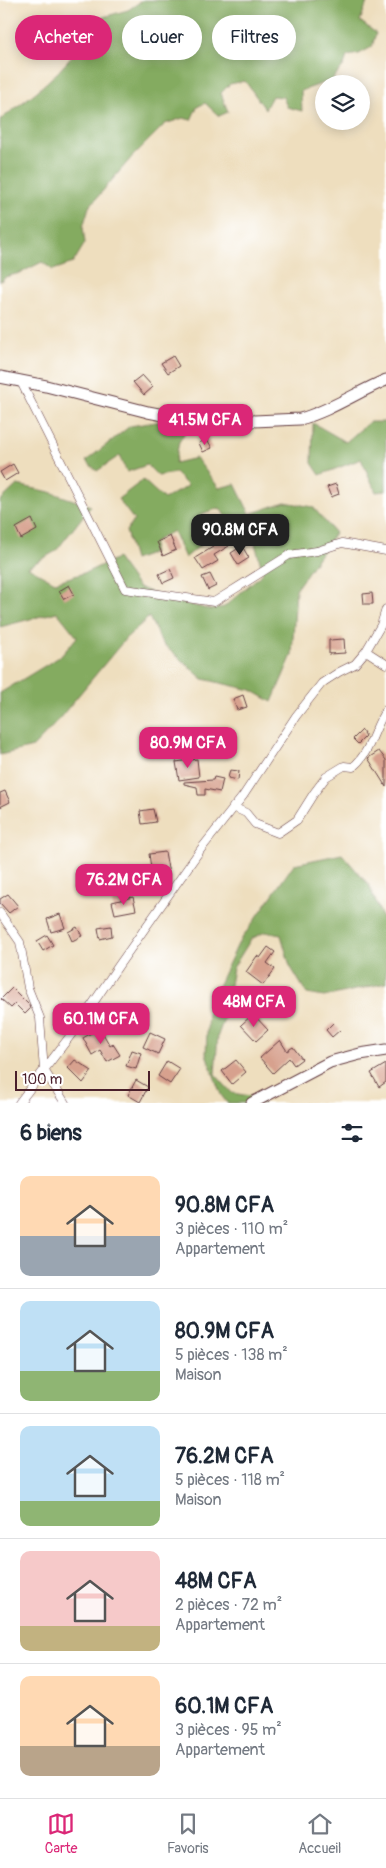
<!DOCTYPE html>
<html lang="fr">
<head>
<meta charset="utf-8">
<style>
  body { margin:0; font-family:Pangolin,sans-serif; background:#f6f6f7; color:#1f2937; height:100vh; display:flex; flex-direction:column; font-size:19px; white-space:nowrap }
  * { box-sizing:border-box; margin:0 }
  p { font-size:16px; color:#747a83 }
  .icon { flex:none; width:28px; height:28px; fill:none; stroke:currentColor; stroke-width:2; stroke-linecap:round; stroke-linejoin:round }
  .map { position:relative; height:1103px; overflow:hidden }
  .side { display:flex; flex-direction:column; background:#fff; flex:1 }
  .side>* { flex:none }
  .guide { position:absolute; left:15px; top:15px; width:356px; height:45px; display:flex; gap:10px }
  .controls { position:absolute; left:315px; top:75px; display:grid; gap:10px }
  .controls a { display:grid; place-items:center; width:55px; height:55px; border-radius:50%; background:#fff; box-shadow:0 2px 12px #0003; font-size:25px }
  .scale { position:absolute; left:15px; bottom:12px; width:135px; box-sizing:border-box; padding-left:5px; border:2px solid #4a1f2b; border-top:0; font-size:14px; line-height:18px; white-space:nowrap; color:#4a1f2b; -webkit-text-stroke:4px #fff; paint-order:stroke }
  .price { position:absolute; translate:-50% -42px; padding:0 11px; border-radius:10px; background:#db2777; color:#fff; font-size:16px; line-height:32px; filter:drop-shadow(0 1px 2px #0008) }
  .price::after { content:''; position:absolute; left:50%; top:30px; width:15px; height:11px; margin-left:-8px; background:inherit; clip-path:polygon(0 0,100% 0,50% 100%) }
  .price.active { background:#222; color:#fff }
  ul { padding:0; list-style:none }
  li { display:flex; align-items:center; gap:15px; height:125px; padding:0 20px }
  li+li { border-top:1px solid #e0e1e3 }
  li span { display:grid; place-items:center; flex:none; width:140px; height:100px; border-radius:10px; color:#555 }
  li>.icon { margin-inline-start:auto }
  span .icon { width:60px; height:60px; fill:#fffc; stroke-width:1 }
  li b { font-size:21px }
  h2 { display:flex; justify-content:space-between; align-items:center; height:60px; padding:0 20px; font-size:21px }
  .pill { padding:0 18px; border-radius:22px; background:#fff; box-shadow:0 2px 12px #0003; font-size:18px; line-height:45px }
  .pill.active { background:#db2777; color:#fff }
  .menu { display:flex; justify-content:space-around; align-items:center; height:70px; border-top:1px solid #e0e1e3; background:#fff; font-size:14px; color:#747a83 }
  .menu a { display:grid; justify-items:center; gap:2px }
  .menu .active { color:#db2777 }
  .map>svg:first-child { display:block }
</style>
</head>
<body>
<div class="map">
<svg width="386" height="1103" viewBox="0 0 386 1103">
  <rect width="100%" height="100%" fill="#fff"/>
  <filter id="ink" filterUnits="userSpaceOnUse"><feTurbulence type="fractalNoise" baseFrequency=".02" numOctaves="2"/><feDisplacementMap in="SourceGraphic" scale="10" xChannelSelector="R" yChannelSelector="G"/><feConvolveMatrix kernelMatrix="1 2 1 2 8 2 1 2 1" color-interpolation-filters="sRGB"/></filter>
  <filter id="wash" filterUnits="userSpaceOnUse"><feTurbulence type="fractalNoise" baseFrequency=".0096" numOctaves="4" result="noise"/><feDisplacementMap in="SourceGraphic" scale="20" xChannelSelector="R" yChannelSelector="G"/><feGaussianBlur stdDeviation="1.12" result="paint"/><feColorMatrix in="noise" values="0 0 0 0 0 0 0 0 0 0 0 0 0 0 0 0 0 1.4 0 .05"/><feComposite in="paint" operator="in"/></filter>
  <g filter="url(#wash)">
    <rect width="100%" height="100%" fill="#eedebe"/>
    <path fill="#84ab61" stroke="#676546" d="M143,0H368L360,21L376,33L372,47L359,54L347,56L344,65L332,80L301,91L302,111L287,107L283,97L272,96L265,109L245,81L230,84L221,93L228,112L219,116L205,103L197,107L191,120L183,118L165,124L131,158L89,207L83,227L85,243L73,263L53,270L42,262L20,273L5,277L0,282V120L36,92L58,72L76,52L83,48L96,19L128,10Z
      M162,421L190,425L179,442L175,463L196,458L219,488L235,484L250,514L285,502L313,507L335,533L296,589L292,655L272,702L251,690L203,679L162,643L149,617L126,638L54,725L33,747L0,755V693L61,656L77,637L57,612L0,627V501L17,485L50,492L91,506L56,551L28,567L55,582L87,572L117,558L138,587L172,600L211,610L224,607L263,573L253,536L237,541L229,535V522L220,508L201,514L213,535L185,558L173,531L154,542L153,553L134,560L126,531L134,520L118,499L143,480L164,499L188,486L175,473L158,476L147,465L127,472L119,456L97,471L86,461L130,426Z
      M369,422H386V491L376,492L361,459L320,475L312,463L313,423L346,442Z
      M342,854L369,885L386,927V983L324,997L307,994L290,966L281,935L265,932L251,939L233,968L224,1019L218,1035L215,1074L232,1093L256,1097L264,1103H227L221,1095L206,1054L208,1007L238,944L294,864Z"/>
    <g id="blocks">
      <path fill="#d7a18e" d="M173,356L179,366L168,373L161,363Z
        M142,375L153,387L144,395L133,382Z
        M207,439L212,448L203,452L199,443Z
        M13,464L18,473L5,481L0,472Z
        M336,484L339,494L331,497L327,487Z
        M32,519L37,530L21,539L16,528Z
        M170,536L176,550L163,556L157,542Z
        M224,537L229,546L214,555L218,561L203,570L195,558L213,547L211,544Z
        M242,546L249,558L238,565L231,553Z
        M170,569L174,578L163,583L159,574Z
        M210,574L216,586L208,590L202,577Z
        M69,585L74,594L64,599L59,591Z
        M372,593L373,604H364L363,594Z
        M344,639L345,653L329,654V640Z
        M243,695L247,707L237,710L233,699Z
        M362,730L366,736L358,744L353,739Z
        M379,751L386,760V787L368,758Z
        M197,759L199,777L179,780L176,762Z
        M230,770L239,771L238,780L228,778Z
        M214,777L223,779L220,792L205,789V795H198L197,787L184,784V782L213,780Z
        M5,791L10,802L0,807V793Z
        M153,809L156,822L142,824L140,811Z
        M165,852L169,874L131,880L130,873L151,868L149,854Z
        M8,894L18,906L9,913L0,903V899Z
        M133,897L136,910L115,914L112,902Z
        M60,914L65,928L51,932L47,919Z
        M111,926L112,936L100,939L98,928Z
        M77,927L82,936L72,941L68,932Z
        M47,935L53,945L43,951L37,941Z
        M268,947L275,952L267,963L275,969L263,985L246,972L257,956L260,958Z
        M12,988L29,1005L30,1009L25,1014L15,1004L11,1008L1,999Z
        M253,1014L268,1030L256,1041L241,1025Z
        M333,1023L340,1030L332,1037L326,1030Z
        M100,1028L110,1046L113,1044L120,1055L107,1062L100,1050L92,1055L83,1038Z
        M150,1032L165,1039L158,1054L143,1047Z
        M280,1040L287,1051L293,1047L302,1059L294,1065L289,1058L273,1073L260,1058Z
        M132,1050L141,1053L136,1069L126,1066Z
        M75,1060L92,1071L83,1083L68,1068Z
        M236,1060L246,1072L232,1084L222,1071Z
        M167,1061L180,1069L170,1084L158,1076Z
        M386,1064V1082L379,1087L371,1073Z
        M136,1080L148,1087L140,1102L128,1095Z"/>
    </g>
  </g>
  <g filter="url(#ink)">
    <use href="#blocks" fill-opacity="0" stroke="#633c41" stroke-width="1"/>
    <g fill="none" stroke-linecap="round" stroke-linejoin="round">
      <g stroke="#633c41" stroke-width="9">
        <path id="street" d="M20,380L125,589L214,602L289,555L317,551L342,543L386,551
          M366,651L386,664
          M233,807L246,813L255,824L278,833L297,820L314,793L326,777L344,766L353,767C371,752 373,729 386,710
          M0,913L20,942L28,988L40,1018L44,1070L19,1103
          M65,1103L44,1070L77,1027L119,965L201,849L243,796L296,716L322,683L339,672L355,664L366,651L381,625L386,609"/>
      </g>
      <g stroke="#633c41" stroke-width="13">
        <path id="secondary" d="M0,377L46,386L148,412L205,423L300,419C330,411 357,392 386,380
          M252,1103L330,1062L360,1054L386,1050"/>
      </g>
      <use href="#street" stroke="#fff" stroke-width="8"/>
      <use href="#secondary" stroke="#fff" stroke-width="11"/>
    </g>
  </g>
</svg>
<div class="controls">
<a><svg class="icon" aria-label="layers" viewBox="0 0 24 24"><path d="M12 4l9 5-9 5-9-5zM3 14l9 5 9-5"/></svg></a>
</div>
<div class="scale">100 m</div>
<b class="price" style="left:205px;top:446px">41.5M CFA</b>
<b class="price active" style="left:240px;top:556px">90.8M CFA</b>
<b class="price" style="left:188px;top:769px">80.9M CFA</b>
<b class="price" style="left:124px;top:906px">76.2M CFA</b>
<b class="price" style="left:254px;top:1028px">48M CFA</b>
<b class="price" style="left:101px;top:1045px">60.1M CFA</b>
<div class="guide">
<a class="pill active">Acheter</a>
<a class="pill">Louer</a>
<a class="pill">Filtres</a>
</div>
</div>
<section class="side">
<h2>6 biens<svg class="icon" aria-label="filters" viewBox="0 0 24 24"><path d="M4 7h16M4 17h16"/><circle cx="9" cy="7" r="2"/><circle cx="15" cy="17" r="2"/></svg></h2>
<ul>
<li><span style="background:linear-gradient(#ffd9b3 60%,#9aa5b1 0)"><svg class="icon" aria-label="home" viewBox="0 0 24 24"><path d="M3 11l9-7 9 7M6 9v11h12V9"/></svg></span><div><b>90.8M CFA</b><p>3 pièces · 110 m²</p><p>Appartement</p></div></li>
<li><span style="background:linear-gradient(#bfe0f5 70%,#8fb573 0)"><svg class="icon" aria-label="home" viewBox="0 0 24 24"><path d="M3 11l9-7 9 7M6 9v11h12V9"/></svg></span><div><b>80.9M CFA</b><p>5 pièces · 138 m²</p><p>Maison</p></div></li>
<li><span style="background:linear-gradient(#bfe0f5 75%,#8fb573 0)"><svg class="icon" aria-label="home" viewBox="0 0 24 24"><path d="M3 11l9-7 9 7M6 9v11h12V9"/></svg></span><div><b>76.2M CFA</b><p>5 pièces · 118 m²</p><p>Maison</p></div></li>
<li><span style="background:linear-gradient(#f6c9c9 75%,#c2b280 0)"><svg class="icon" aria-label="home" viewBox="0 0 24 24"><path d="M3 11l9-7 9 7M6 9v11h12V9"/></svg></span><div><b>48M CFA</b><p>2 pièces · 72 m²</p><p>Appartement</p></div></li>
<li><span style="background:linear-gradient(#ffd9b3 70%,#b9a48a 0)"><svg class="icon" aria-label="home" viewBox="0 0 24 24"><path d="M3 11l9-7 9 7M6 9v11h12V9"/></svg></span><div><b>60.1M CFA</b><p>3 pièces · 95 m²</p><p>Appartement</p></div></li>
</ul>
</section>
<nav class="menu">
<a class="active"><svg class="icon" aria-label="map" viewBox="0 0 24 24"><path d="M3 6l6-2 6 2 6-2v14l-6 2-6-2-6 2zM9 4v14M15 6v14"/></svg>Carte</a>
<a><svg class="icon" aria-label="saved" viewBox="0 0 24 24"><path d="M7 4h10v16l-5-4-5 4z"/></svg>Favoris</a>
<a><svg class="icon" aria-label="home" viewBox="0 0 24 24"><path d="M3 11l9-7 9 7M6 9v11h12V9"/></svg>Accueil</a>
</nav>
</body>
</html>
